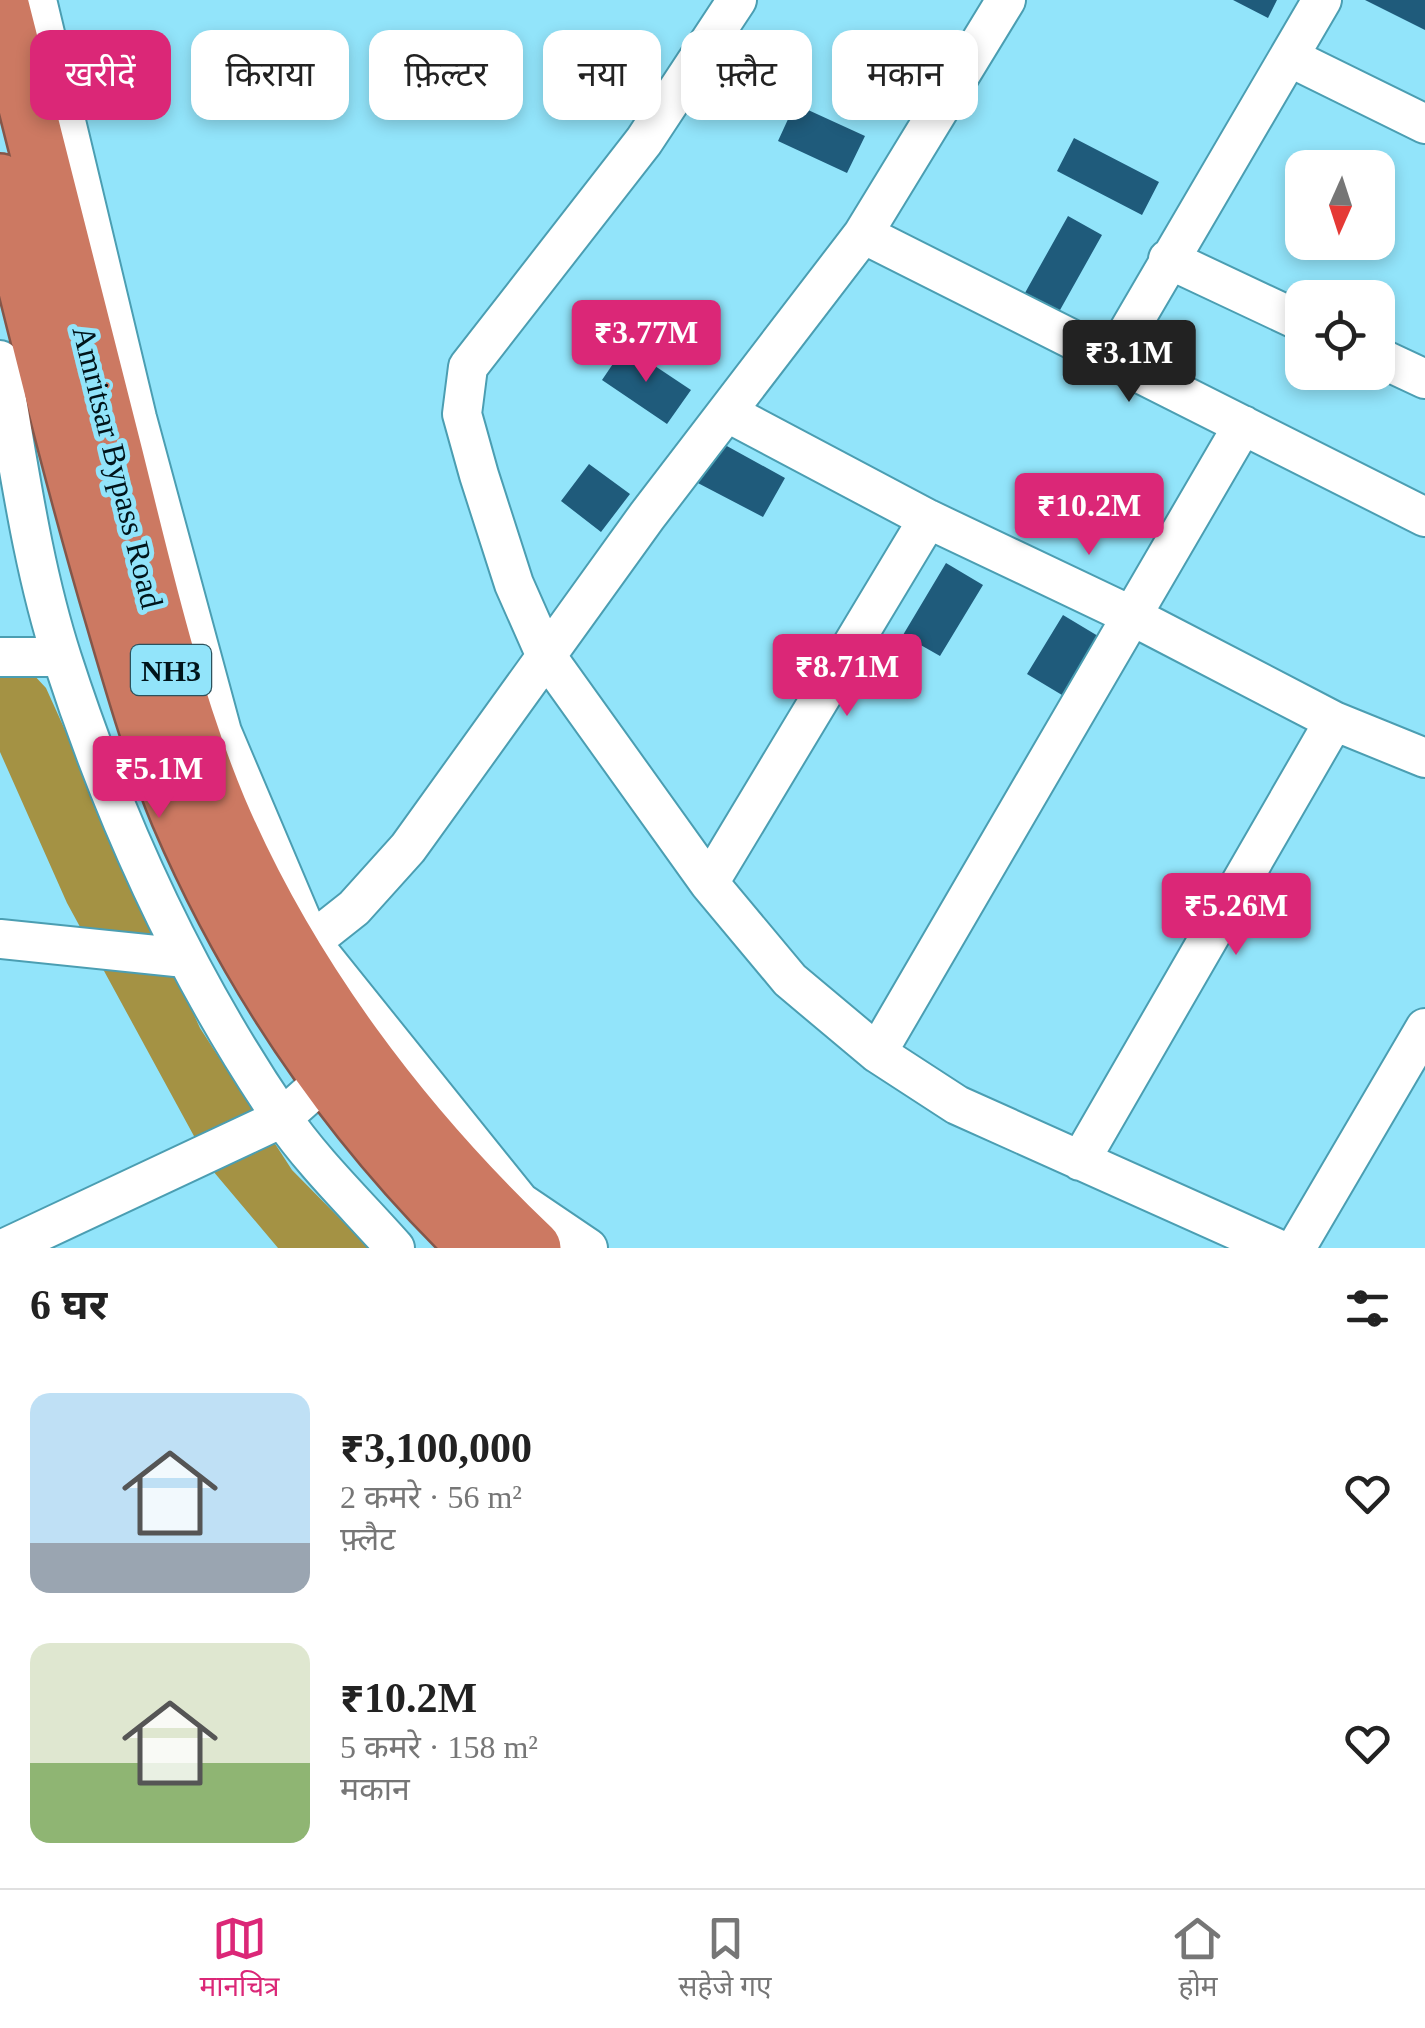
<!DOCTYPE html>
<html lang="hi">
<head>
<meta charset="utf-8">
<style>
  body { margin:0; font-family:"Times New Roman","Noto Sans Devanagari",serif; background:#f2f2f2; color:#222; height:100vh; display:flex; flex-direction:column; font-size:38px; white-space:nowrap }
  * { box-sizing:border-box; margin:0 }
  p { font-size:32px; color:#767676 }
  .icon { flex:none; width:55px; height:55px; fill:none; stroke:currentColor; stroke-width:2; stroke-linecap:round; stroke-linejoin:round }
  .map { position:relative; height:1248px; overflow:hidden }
  .details { display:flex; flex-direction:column; background:#fff; flex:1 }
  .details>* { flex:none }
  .banner { position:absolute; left:30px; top:30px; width:1365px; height:90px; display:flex; gap:20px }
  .needle { width:65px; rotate:183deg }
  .tools { position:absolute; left:1285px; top:150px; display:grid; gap:20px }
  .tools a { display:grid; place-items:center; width:110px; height:110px; border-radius:20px; background:#fff; box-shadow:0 5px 15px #0003; font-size:50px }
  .price { position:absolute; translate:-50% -85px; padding:0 22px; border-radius:10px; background:#db2777; color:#fff; font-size:32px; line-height:65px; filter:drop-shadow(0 2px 5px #0008) }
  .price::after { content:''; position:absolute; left:50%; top:60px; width:30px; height:22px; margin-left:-15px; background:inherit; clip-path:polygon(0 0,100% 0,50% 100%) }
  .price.selected { background:#222; color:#fff }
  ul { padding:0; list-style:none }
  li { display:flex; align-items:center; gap:30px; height:250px; padding:0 30px }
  li span { display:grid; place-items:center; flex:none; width:280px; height:200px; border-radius:20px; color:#555 }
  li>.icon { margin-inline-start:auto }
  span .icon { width:120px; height:120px; fill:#fffc; stroke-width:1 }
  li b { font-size:42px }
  h2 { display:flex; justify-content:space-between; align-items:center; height:120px; padding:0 30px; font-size:42px }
  .pill { padding:0 35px; border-radius:20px; background:#fff; box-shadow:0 5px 15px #0003; font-size:35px; line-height:90px }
  .pill.selected { background:#db2777; color:#fff }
  .dock { display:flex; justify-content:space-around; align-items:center; height:140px; border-top:2px solid #e0e0e0; background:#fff; font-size:28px; color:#767676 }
  .dock a { display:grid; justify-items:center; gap:5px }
  .dock .selected { color:#db2777 }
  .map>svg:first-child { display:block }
</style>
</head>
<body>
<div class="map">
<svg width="1425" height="1248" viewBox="0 0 1425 1248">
  <rect width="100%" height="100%" fill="#92e4fa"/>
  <path fill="#a49244" d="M0,673H32L46,688L200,1028L292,1170L369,1248H278L213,1171L67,903L0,752Z"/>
  <path fill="#1f5b7b" d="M1233,0H1277L1268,18Z
    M1365,0H1425V30Z
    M795,104L865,136L847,173L778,141Z
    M1074,138L1159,182L1142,215L1057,171Z
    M1068,216L1102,235L1055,319L1021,300Z
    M625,346L691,390L667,424L602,380Z
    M716,440L785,478L763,517L694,481Z
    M589,464L630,494L601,532L561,501Z
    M946,563L983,585L940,656L903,635Z
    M1063,615L1098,636L1062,695L1027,674Z"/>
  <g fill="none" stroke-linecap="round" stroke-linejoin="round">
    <g stroke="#4b9eb2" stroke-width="42">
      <path id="minor" d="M37,0L137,418L222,732L311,942L520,1202L588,1248
        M737,0L644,141L468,367L462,414L479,475L514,584L545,654L709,883L790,980L877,1053L957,1105L1276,1248
        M1289,57L1425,124
        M863,234L1425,517
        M1168,259L1302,322
        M1378,357L1425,379
        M1112,359L1322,0
        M0,360C18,459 31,562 62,658C114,819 185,975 281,1116C313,1163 357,1205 395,1248
        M728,413L928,519L1130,615L1334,721L1425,758
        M0,657H61
        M709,883L928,519
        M0,939L185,958
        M311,942L354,908L408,848L647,516L863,234L1006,0
        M877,1053L1243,425
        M1080,1161L1334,721
        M5,1248L282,1118L327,1078
        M1296,1248L1425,1028"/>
    </g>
    <g stroke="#855649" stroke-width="60">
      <path id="highway" d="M0,1C38,152 76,303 115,454C145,574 172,695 219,808C290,975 403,1124 533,1248
        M0,182C37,329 72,476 115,621C134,686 153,752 179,815C249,978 350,1125 477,1248"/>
    </g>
    <use href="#minor" stroke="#fff" stroke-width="38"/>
    <use href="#highway" stroke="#cc7962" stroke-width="55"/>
  </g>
  <g text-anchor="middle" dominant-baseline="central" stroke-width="10" stroke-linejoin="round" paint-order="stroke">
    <rect fill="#92e4fa" stroke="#2c525d" stroke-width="2.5" x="131" y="645" width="80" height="50" rx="8"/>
    <g font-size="30" font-weight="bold" fill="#00141a">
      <text x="171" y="670">NH3</text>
    </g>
    <g font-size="32" fill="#00141a" stroke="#92e4fa">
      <text transform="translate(118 467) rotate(76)">Amritsar Bypass Road</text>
    </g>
  </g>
</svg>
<div class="tools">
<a><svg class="needle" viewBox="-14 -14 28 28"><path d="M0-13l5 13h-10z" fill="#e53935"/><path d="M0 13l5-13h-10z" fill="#767676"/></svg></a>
<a><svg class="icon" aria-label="locate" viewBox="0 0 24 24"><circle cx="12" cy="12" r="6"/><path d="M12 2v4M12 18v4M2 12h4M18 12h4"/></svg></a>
</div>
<b class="price" style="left:646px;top:385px">₹3.77M</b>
<b class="price selected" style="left:1129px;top:405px">₹3.1M</b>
<b class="price" style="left:1089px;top:558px">₹10.2M</b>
<b class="price" style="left:847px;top:719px">₹8.71M</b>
<b class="price" style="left:159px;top:821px">₹5.1M</b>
<b class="price" style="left:1236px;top:958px">₹5.26M</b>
<div class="banner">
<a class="pill selected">खरीदें</a>
<a class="pill">किराया</a>
<a class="pill">फ़िल्टर</a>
<a class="pill">नया</a>
<a class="pill">फ़्लैट</a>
<a class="pill">मकान</a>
</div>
</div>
<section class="details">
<h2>6 घर<svg class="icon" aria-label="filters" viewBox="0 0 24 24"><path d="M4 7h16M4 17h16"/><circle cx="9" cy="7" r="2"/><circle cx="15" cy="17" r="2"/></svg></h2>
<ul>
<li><span style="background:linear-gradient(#bfe0f5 75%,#9aa5b1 0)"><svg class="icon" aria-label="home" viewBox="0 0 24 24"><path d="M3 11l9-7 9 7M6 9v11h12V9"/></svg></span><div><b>₹3,100,000</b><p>2 कमरे · 56 m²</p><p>फ़्लैट</p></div><svg class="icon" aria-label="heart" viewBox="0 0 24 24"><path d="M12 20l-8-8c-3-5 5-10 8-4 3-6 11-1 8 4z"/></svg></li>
<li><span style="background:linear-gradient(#dfe7d0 60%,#8fb573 0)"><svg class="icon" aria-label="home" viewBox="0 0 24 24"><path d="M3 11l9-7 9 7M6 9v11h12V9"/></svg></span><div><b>₹10.2M</b><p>5 कमरे · 158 m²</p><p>मकान</p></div><svg class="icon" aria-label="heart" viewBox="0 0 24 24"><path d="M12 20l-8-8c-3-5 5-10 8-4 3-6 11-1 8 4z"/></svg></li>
</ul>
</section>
<nav class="dock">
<a class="selected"><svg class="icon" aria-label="map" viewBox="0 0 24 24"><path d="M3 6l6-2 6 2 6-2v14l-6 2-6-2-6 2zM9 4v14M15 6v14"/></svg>मानचित्र</a>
<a><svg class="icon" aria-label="saved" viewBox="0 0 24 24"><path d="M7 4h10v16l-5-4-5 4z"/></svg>सहेजे गए</a>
<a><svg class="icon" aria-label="home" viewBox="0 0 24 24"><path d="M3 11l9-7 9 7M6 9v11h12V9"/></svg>होम</a>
</nav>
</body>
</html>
